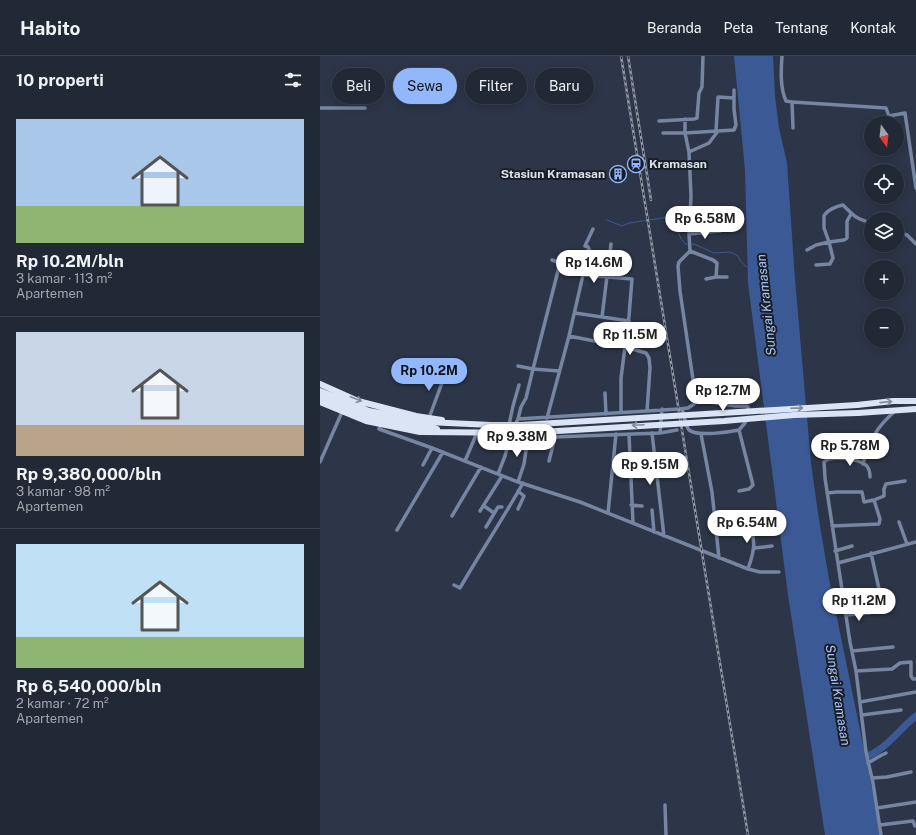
<!DOCTYPE html>
<html lang="id">
<head>
<meta charset="utf-8">
<style>
  body { margin:0; font-family:"Public Sans",sans-serif; background:#29303e; color:#f1f3f6; height:100vh; display:flex; flex-direction:column; font-size:15px; white-space:nowrap }
  * { box-sizing:border-box; margin:0 }
  p { font-size:13px; color:#a2a6ad }
  .icon { flex:none; width:22px; height:22px; fill:none; stroke:currentColor; stroke-width:2; stroke-linecap:round; stroke-linejoin:round }
  .map { position:relative; flex:1; overflow:hidden }
  .side { display:flex; flex-direction:column; background:#212836; width:320px }
  .side>* { flex:none }
  .top-card { position:absolute; left:12px; top:12px; width:380px; height:36px; display:flex; gap:8px }
  .needle { width:26px; rotate:165deg }
  .fabs { position:absolute; left:544px; top:60px; display:grid; gap:8px }
  .fabs a { display:grid; place-items:center; width:40px; height:40px; border-radius:50%; background:#212836; box-shadow:0 2px 10px #0003,0 0 0 1px #3e4451; font-size:20px }
  .price { position:absolute; translate:-50% -34px; padding:0 9px; border-radius:14px; background:#fff; color:#222; font-size:13px; line-height:26px; filter:drop-shadow(0 1px 2px #0008) }
  .price::after { content:''; position:absolute; left:50%; top:24px; width:12px; height:9px; margin-left:-6px; background:inherit; clip-path:polygon(0 0,100% 0,50% 100%) }
  .price.on { background:#92b7fd; color:#111 }
  ul { padding:0; list-style:none }
  li { display:grid; align-content:center; gap:8px; height:212px; padding:0 16px }
  li+li { border-top:1px solid #3e4451 }
  li span { display:grid; place-items:center; height:124px; border-radius:0px; color:#555 }
  li>.icon { margin-inline-start:auto }
  span .icon { width:72px; height:72px; fill:#fffc; stroke-width:1 }
  li b { font-size:17px }
  h2 { display:flex; justify-content:space-between; align-items:center; height:48px; padding:0 16px; font-size:17px }
  .tag { padding:0 14px; border-radius:18px; background:#212836; box-shadow:0 2px 10px #0003,0 0 0 1px #3e4451; font-size:14px; line-height:36px }
  .tag.on { background:#92b7fd; color:#111 }
  header { display:flex; align-items:center; gap:24px; box-sizing:border-box; height:56px; padding:0 20px; background:#212836; border-bottom:1px solid #3e4451 }
  header strong { font-size:19px }
  nav { display:flex; gap:22px; margin-inline-start:auto; font-size:14px }
  main { display:flex; flex:1; min-height:0 }
  .map>svg:first-child { display:block }
</style>
</head>
<body>
<header>
<strong>Habito</strong>
<nav><a>Beranda</a><a>Peta</a><a>Tentang</a><a>Kontak</a></nav>
</header>
<main>
<section class="side">
<h2>10 properti<svg class="icon" aria-label="filters" viewBox="0 0 24 24"><path d="M4 7h16M4 17h16"/><circle cx="9" cy="7" r="2"/><circle cx="15" cy="17" r="2"/></svg></h2>
<ul>
<li><span style="background:linear-gradient(#a9c7e8 70%,#8fb573 0)"><svg class="icon" aria-label="home" viewBox="0 0 24 24"><path d="M3 11l9-7 9 7M6 9v11h12V9"/></svg></span><div><b>Rp 10.2M/bln</b><p>3 kamar · 113 m²</p><p>Apartemen</p></div></li>
<li><span style="background:linear-gradient(#c9d6e8 75%,#b9a48a 0)"><svg class="icon" aria-label="home" viewBox="0 0 24 24"><path d="M3 11l9-7 9 7M6 9v11h12V9"/></svg></span><div><b>Rp 9,380,000/bln</b><p>3 kamar · 98 m²</p><p>Apartemen</p></div></li>
<li><span style="background:linear-gradient(#bfe0f5 75%,#8fb573 0)"><svg class="icon" aria-label="home" viewBox="0 0 24 24"><path d="M3 11l9-7 9 7M6 9v11h12V9"/></svg></span><div><b>Rp 6,540,000/bln</b><p>2 kamar · 72 m²</p><p>Apartemen</p></div></li>
</ul>
</section>
<div class="map">
<svg width="596" height="779" viewBox="0 0 596 779">
  <rect width="100%" height="100%" fill="#2c3648"/>
  <path fill="#3b5995" d="M414,0H453L455,40L459,72L467,107L475,223L491,407L499,464L509,523L555,747L559,779H505L468,539L428,227L425,114Z"/>
  <g fill="none" stroke-linecap="round" stroke-linejoin="round">
    <path stroke="#3b5995" stroke-width="1" d="M287,164L302,170L309,167L349,161L355,163C360,173 356,181 367,189
      M371,188H374L394,197L410,196L418,200L421,206L427,211"/>
    <path stroke="#3b5995" stroke-width="7" d="M540,703C565,696 577,675 596,660"/>
    <path stroke="#7685a1" stroke-width="3.5" d="M462,0C461,14 460,32 466,45L472,46L473,72
      M472,46L566,52L569,60L585,57L596,132
      M0,52H45
      M365,63V77L369,96
      M339,65L374,63L377,62L379,37L382,31L383,0
      M396,75L398,41L414,42
      M343,77H365L414,74L416,69L414,53V34
      M577,176L587,179L596,188
      M369,178L400,175
      M487,194L496,189L509,186L504,172V160C507,154 517,150 523,149C535,161 535,162 551,167
      M370,195L393,204L397,207L396,221L386,223
      M240,207L265,213
      M496,209L510,208L513,202L509,186L524,184L527,182V165L531,158
      M263,219L312,223L309,260L301,322V356
      M396,221H407
      M255,257L309,265
      M282,261L291,188
      M249,280L305,291L326,297L329,302L330,312L327,355
      M198,310L213,313L240,207L232,204
      M285,337L286,358
      M376,344L416,350H427L428,351V357
      M416,350L417,334
      M362,353C364,358 365,369 369,374C378,381 409,376 419,374L433,429L429,433L419,435
      M109,362L126,316
      M227,362L249,280L269,193L268,191L265,190L273,173
      M198,363L201,351L206,342L213,313L239,315
      M61,368L59,373L112,392L198,426L260,446L428,513L440,516H459
      M189,369L193,350L199,329
      M195,369L198,363L359,353L368,352L374,348L376,344L360,235L358,210L359,206L370,195L369,178L371,140L369,96L389,87L398,75
      M419,374L425,367L427,363
      M332,377L344,480
      M340,377L357,374
      M309,378L313,467
      M381,378L392,436L399,502
      M168,380L235,381L340,377L342,353
      M145,405L156,379
      M229,405L235,381
      M0,406L22,356
      M543,408C550,383 556,372 575,355
      M103,409L112,392
      M178,418L185,400L190,380
      M550,421C550,417 549,412 546,409C539,403 510,399 504,406L505,422L530,586L536,615L546,696L553,727L561,779
      M198,426L204,408L208,381
      M198,435L204,440L198,453
      M507,437L517,436H542L544,446L554,444
      M311,449L322,450
      M164,450L174,457
      M332,454L334,476
      M160,455L182,420
      M288,457L296,378
      M132,460L161,411
      M579,466L587,488
      M512,470L559,468L560,463L554,444L564,440V433L566,428L585,425
      M166,471L178,451H182
      M77,474L123,396
      M435,492L452,490
      M515,495L532,490
      M518,507L596,486
      M428,513C436,490 435,487 429,463
      M134,529L140,532C160,497 183,463 203,427
      M545,542L554,540L555,535L559,533L551,497
      M526,559L550,557
      M532,595L573,591
      M536,615L572,613L580,607L591,606V620L593,623H596
      M540,646L596,636
      M542,659L581,654
      M548,707L560,700L566,697
      M552,722L567,721L591,716
      M345,749L346,779
      M557,752L596,746
      M560,769L593,765L595,770"/>
    <path stroke="#dae4f5" stroke-width="6" d="M0,328L38,345L96,360L122,364
      M0,335L49,355L107,366L171,369H201
      M0,340L48,360L117,373
      M0,346L46,365L100,376L204,377
      M537,349L573,345H596
      M538,357L596,353"/>
    <g stroke="#9097a6" stroke-width="2.5">
      <path id="rail" d="M301,0L428,779
        M308,0L331,144"/>
    </g>
    <use href="#rail" stroke="#191d25" stroke-width="1" stroke-dasharray="3" stroke-linecap="butt"/>
    <path stroke="#dae4f5" stroke-width="6" d="M201,369L537,349
      M204,377L404,365L474,359L538,357"/>
  </g>
  <defs><path id="oneway-shaft" d="M-6 0H5M1.5-3L5.5 0L1.5 3" fill="none" stroke-width="1.6" stroke-linecap="round" stroke-linejoin="round"/></defs>
  <g stroke="#838a97">
    <use href="#oneway-shaft" transform="translate(36 343) rotate(21)"/>
    <use href="#oneway-shaft" transform="translate(566 346) rotate(-6)"/>
    <use href="#oneway-shaft" transform="translate(477 352) rotate(-2)"/>
    <use href="#oneway-shaft" transform="translate(318 369) rotate(177)"/>
  </g>
  <defs>
    <g id="station-ring" transform="scale(0.9)"><circle r="9.5" fill="#191d25" stroke="#92b7fd" stroke-width="1.5"/><path d="M-3-6H3Q5-6 5-4V2Q5 4 3 4L4.5 6H3L1.5 4h-3L-3 6H-4.5L-3 4Q-5 4-5 2V-4Q-5-6-3-6ZM-3.5-4v3h7v-3ZM-3.5 1v1.5H-2V1ZM2 1v1.5H3.5V1Z" fill="#92b7fd"/></g>
    <g id="building-ring" transform="scale(0.9)"><circle r="9.5" fill="#191d25" stroke="#92b7fd" stroke-width="1.5"/><path d="M-4-6H4V6H1V3H-1V6H-4ZM-2.5-4.3h1.7v1.8h-1.7ZM.8-4.3h1.7v1.8H.8ZM-2.5-1h1.7V.8h-1.7ZM.8-1h1.7V.8H.8Z" fill="#92b7fd"/></g>
  </defs>
  <g fill-rule="evenodd">
    <use href="#station-ring" x="316" y="108"/>
    <use href="#building-ring" x="298" y="118"/>
  </g>
  <g text-anchor="middle" dominant-baseline="central" stroke-width="4" stroke-linejoin="round" paint-order="stroke">
    <g font-size="12" font-weight="bold" fill="#dce2ee" stroke="#191d25" text-anchor="start">
      <text x="329" y="108">Kramasan</text>
      <text x="285" y="118" text-anchor="end">Stasiun Kramasan</text>
    </g>
    <g font-size="13" font-style="italic" fill="#acc8fc" stroke="#191d25">
      <text transform="translate(446 249) rotate(-96)">Sungai Kramasan</text>
      <text transform="translate(518 639) rotate(81)">Sungai Kramasan</text>
    </g>
  </g>
</svg>
<div class="fabs">
<a><svg class="needle" viewBox="-14 -14 28 28"><path d="M0-13l5 13h-10z" fill="#e53935"/><path d="M0 13l5-13h-10z" fill="#a2a6ad"/></svg></a>
<a><svg class="icon" aria-label="locate" viewBox="0 0 24 24"><circle cx="12" cy="12" r="6"/><path d="M12 2v4M12 18v4M2 12h4M18 12h4"/></svg></a>
<a><svg class="icon" aria-label="layers" viewBox="0 0 24 24"><path d="M12 4l9 5-9 5-9-5zM3 14l9 5 9-5"/></svg></a>
<a>+</a>
<a>−</a>
</div>
<b class="price" style="left:385px;top:184px">Rp 6.58M</b>
<b class="price" style="left:274px;top:228px">Rp 14.6M</b>
<b class="price" style="left:310px;top:300px">Rp 11.5M</b>
<b class="price on" style="left:109px;top:336px">Rp 10.2M</b>
<b class="price" style="left:403px;top:356px">Rp 12.7M</b>
<b class="price" style="left:197px;top:402px">Rp 9.38M</b>
<b class="price" style="left:530px;top:411px">Rp 5.78M</b>
<b class="price" style="left:330px;top:430px">Rp 9.15M</b>
<b class="price" style="left:427px;top:488px">Rp 6.54M</b>
<b class="price" style="left:539px;top:566px">Rp 11.2M</b>
<div class="top-card">
<a class="tag">Beli</a>
<a class="tag on">Sewa</a>
<a class="tag">Filter</a>
<a class="tag">Baru</a>
</div>
</div>
</main>
</body>
</html>
